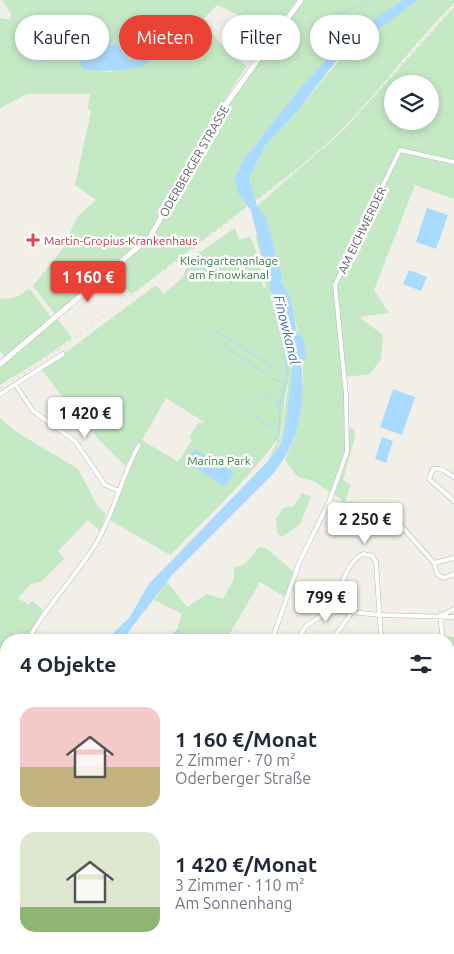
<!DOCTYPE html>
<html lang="de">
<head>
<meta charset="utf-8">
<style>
  body { margin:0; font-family:Ubuntu,sans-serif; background:#f6f6f7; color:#1f2937; height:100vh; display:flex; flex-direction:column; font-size:19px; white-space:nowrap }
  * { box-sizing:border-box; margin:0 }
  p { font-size:16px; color:#747a83 }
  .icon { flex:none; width:28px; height:28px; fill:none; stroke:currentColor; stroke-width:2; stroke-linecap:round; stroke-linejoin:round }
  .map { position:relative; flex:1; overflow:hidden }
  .drawer { position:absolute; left:0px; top:634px; width:455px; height:321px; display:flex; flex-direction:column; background:#fff; border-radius:20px 20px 0 0; box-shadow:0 2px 8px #0003 }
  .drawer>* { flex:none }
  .guide { position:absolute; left:15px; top:15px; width:425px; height:45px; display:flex; gap:10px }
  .controls { position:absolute; left:384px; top:75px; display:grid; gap:10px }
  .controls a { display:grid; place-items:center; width:55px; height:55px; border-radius:50%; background:#fff; box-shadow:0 2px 8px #0003; font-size:25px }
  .price { position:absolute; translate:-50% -42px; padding:0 11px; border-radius:5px; background:#fff; color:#222; font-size:16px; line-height:32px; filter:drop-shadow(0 1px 2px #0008) }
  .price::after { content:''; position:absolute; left:50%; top:30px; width:15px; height:11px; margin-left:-8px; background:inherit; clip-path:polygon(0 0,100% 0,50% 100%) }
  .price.current { background:#ea4335; color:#fff }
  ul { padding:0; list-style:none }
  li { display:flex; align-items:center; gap:15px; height:125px; padding:0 20px }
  li span { display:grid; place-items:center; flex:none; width:140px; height:100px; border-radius:15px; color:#555 }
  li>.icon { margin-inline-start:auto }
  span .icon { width:60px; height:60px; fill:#fffc; stroke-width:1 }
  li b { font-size:21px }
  h2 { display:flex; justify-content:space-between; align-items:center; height:60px; padding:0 20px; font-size:21px }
  .chip { padding:0 18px; border-radius:22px; background:#fff; box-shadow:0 2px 8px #0003; font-size:18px; line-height:45px }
  .chip.current { background:#ea4335; color:#fff }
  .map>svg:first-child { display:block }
</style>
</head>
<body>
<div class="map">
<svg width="454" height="954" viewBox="0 0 454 954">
  <rect width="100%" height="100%" fill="#f1efe8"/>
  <path fill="#c5e8c5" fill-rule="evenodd" d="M2,0H297L273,32L217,5L204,18L217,40L247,66L214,116L148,235L55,314L33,286L61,251L78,216L96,200L75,185L91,112L88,108L90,94H27L0,108V18L10,20L11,14ZM164,41L112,72L99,71L123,51L128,60L140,54L146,43Z
    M304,0H401L333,52L301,87L241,163L235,178L243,200L249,205L132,294L110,274L156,230L221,115Z
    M419,0H454V3C415,42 382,88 344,127C317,154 286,177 255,201L249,180L266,144L296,113L349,48Z
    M454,7V199L415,185L374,290L389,313L359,317L383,335L381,359L370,374L345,377L346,428L354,429L355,436L343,480L351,485L345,502L313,481L298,477L285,460C312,407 307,334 281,282L282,277L265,217L257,206L344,130ZM392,84H430V121H392Z
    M235,228L239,240L250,236L258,256L263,287L266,288L282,322L290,374L283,322L266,287L264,267L255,235L258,234C263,251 265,269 270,286C273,296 280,305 283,314C294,351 301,431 268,458L281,437L289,380C282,400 285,422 278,442L276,441C245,483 206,518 170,555L110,520L133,455L125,466L80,420L42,370L156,285L164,294L182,278L190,259ZM166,398L204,422L203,424L199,422L189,438L192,440L178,462L142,440Z
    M28,289L31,290L51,317L5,357L0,352V298C12,300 19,297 28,289Z
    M57,318L72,338L41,360L0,385V366Z
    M0,418L15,431L78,469L98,507L106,514L100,531L88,520L58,551L64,559L42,581L31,584L18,598L29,605L32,601L43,610L26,640H6V676L3,682L0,681Z
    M302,493L311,497L300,524L282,537L278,534L276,519L283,508L294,506Z
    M259,547L266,548L294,572L285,597L260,582L226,640H164L177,630L182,614L154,600L167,582L187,607L207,594L223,599L234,579V568L246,563Z
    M443,636L454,637V699L449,696V640H444Z
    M454,906V954H366L358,949H449V907Z
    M204,949H285L284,954H204Z"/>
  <path fill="#aadaff" d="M402,0H419L339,57L296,113L266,144L249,179L257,206L265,216L282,277L281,282L290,296L297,332L303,338L306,357L301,363C306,403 299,444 272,475L173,574L122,640H106L130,617L148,585L268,461L281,443L285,431L292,373L287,332L282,312L271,291L251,210L238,193L236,186L235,178L241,163L301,87L333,52L353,34Z
    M28,24C42,33 48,36 51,53L45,62L37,60C32,43 22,44 28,24Z
    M165,40C156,75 111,71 83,70L80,62C91,52 102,44 117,44L129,60L140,54L145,43Z
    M427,208L448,215L436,249L416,242Z
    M409,270L427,277L421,291L403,284Z
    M393,389L415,397L402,435L380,427Z
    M382,437L393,441L386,463L375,459Z
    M195,449L234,473L225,487L187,462Z"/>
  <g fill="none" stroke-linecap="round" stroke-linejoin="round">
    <path stroke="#aadaff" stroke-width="1" d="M318,27C331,12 353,12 369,0
      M215,330L274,368
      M210,337L268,375
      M278,370L288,375
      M270,377L285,384
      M258,391L280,404
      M249,412L265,423L278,428
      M275,440L279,435L280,404L288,375L284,348
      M166,640L175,635L177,630L199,640"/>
    <g stroke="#b5b8bc" stroke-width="5">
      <path id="minor" d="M17,387L33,411L75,441L105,485L119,491
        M0,394L63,354
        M454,477C447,473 441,467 433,469L429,479L454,501
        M329,502L359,506L397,521L434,563L437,574L444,578L454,574
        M434,563L454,558
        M338,609C336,594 347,561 363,554L372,556L376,562L381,637
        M440,615L443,640
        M443,615L454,609
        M28,640C47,604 78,575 98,540C115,510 122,475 139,445
        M272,640L299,563L329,502L347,452L346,395L335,285L400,150L454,162
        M297,640L306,626L330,610L380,615L454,617
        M332,640L352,612
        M375,640L381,637L409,640
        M0,691L6,679
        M449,699L454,706
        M449,758L454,757
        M0,774L6,765
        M449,821L454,824
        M0,833L6,837
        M0,850L6,839
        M0,864L6,870
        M0,885L6,878
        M0,907L6,915
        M0,942L6,940
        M34,949L39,954
        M83,949L90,954
        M9,954L12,949
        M97,954L101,949
        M117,954L121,949
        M149,954L152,949
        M186,954V949
        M335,954L337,949"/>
    </g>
    <g stroke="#b6babf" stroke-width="6">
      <path id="secondary" d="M0,364L150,237L219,114L301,0"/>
    </g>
    <g stroke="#f2c960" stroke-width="7">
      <path id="primary" d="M0,809L6,811
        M449,903L454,902
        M354,949L362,954"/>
    </g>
    <use href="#minor" stroke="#fff" stroke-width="4"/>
    <use href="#secondary" stroke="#fff" stroke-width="5"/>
    <use href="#primary" stroke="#fff2af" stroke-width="5.5"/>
    <path stroke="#b6b7b8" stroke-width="1" stroke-dasharray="1 6" stroke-linecap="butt" d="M0,388L43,361L128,298L306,163L353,119L454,5"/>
  </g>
  <path fill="#e0444e" stroke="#fff" stroke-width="2" d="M30.5 232.5h5v5h5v5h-5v5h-5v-5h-5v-5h5z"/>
  <g text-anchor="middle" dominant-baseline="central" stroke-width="5" stroke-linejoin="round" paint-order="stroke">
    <g font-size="12" fill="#5f6368" stroke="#fff">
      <text transform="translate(194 161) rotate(-60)">ODERBERGER STRASSE</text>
      <text transform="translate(362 230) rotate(-64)">AM EICHWERDER</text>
    </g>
    <g font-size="12" fill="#be3a42" stroke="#fff" text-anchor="start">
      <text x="44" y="240">Martin-Gropius-Krankenhaus</text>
    </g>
    <g font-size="12" fill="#348238" stroke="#fff">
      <text x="229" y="260">Kleingartenanlage<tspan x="229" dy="14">am Finowkanal</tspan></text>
      <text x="219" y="460">Marina Park</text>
    </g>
    <g font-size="14" font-style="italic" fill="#4174aa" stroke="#fff">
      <text transform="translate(287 330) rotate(76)">Finowkanal</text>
    </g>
  </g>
</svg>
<div class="controls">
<a><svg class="icon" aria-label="layers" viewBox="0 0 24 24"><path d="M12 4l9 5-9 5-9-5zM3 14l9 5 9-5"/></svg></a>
</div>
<b class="price current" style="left:88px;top:303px">1 160 €</b>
<b class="price" style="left:85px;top:439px">1 420 €</b>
<b class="price" style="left:365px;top:545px">2 250 €</b>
<b class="price" style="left:326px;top:623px">799 €</b>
<div class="guide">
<a class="chip">Kaufen</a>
<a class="chip current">Mieten</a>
<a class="chip">Filter</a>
<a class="chip">Neu</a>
</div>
<section class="drawer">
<h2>4 Objekte<svg class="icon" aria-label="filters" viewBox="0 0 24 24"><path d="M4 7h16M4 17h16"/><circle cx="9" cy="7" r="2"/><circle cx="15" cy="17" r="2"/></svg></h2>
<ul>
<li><span style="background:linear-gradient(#f6c9c9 60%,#c2b280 0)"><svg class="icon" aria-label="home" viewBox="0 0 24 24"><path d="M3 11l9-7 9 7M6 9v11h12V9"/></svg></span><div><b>1 160 €/Monat</b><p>2 Zimmer · 70 m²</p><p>Oderberger Straße</p></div></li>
<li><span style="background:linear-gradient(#dfe7d0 75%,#8fb573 0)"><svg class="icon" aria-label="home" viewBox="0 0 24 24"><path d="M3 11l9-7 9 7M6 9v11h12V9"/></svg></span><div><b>1 420 €/Monat</b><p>3 Zimmer · 110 m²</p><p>Am Sonnenhang</p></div></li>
</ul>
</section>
</div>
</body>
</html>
